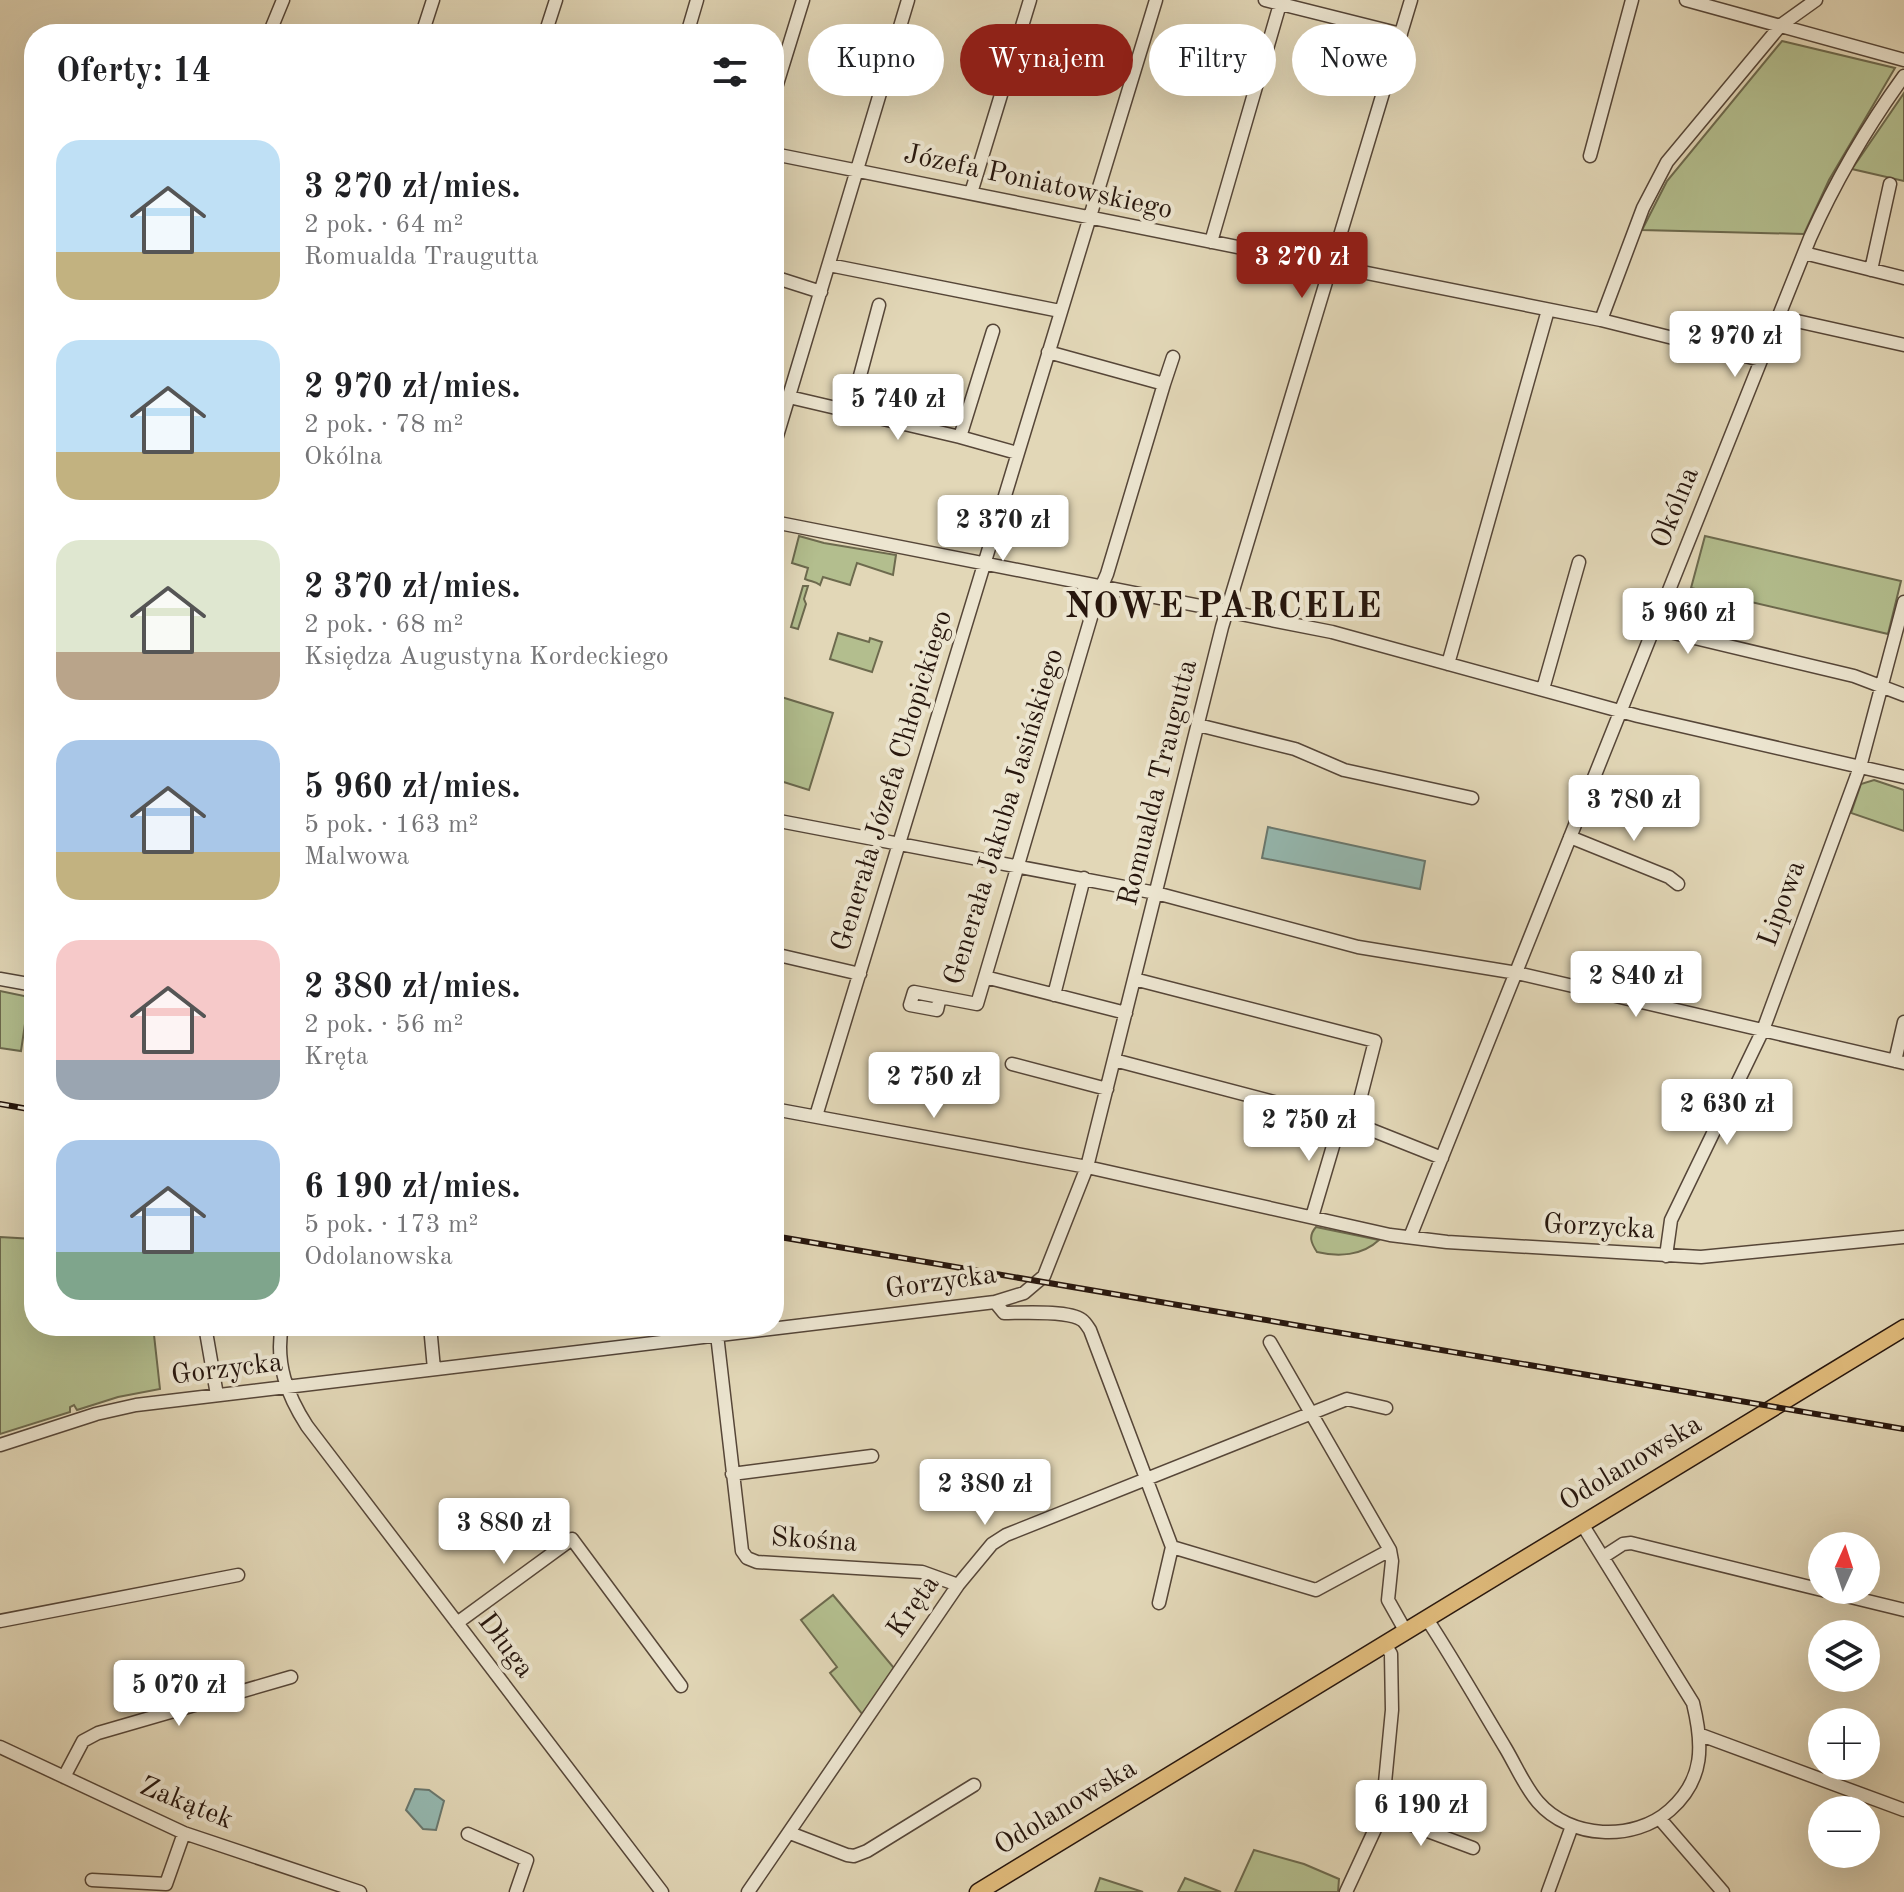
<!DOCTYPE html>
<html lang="pl">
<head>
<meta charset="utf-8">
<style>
  body { margin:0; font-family:"Old Standard TT",serif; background:#f6f6f6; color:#202124; height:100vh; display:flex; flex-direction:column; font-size:30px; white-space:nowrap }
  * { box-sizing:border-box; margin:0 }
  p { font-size:26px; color:#757577 }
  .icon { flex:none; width:44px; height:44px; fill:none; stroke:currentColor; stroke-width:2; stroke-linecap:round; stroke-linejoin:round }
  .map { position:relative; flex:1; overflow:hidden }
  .drawer { position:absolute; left:24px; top:24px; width:760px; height:1312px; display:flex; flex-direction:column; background:#fff; border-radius:32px; box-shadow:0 8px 32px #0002 }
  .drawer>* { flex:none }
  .guide { position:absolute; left:808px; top:24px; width:760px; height:72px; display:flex; gap:16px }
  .needle { width:52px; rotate:3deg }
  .tools { position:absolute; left:1808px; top:1532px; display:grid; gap:16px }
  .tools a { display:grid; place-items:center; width:72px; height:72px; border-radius:50%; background:#fff; box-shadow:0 8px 32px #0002; font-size:40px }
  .price { position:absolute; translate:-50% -68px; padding:0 18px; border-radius:8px; background:#fff; color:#222; font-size:26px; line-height:52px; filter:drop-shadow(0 2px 4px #0008) }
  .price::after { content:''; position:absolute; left:50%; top:48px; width:24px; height:18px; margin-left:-12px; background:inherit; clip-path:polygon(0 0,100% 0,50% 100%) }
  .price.on { background:#8f2418; color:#fff }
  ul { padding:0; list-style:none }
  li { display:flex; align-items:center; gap:24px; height:200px; padding:0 32px }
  li span { display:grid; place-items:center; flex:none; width:224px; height:160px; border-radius:24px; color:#555 }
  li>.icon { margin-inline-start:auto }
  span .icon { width:96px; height:96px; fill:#fffc; stroke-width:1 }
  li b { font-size:34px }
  h2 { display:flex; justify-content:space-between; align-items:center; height:96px; padding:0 32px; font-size:34px }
  .tag { padding:0 28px; border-radius:36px; background:#fff; box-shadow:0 8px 32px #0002; font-size:28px; line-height:72px }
  .tag.on { background:#8f2418; color:#fff }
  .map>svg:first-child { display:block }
</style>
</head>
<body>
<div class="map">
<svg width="1904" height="1892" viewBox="0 0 1904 1892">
  <rect width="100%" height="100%" fill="#e2d7b7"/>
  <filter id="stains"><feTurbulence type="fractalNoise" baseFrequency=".0025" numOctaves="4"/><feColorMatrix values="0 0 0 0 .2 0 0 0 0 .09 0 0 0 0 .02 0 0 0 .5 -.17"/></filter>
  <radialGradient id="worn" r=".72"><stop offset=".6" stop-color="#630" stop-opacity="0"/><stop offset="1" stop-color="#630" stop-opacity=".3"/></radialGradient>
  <path fill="#b3be8e" stroke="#6d6a4e" stroke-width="2" d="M1782,41L1895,68L1829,180L1804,234L1642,230L1667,181Z
    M1904,93V181L1852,169Z
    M799,536L824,543L896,555L893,575L857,563L850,585L823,577L820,585C815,581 812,582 805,579L808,568L792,563Z
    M1705,536L1901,581L1888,634L1691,588Z
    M803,586H808L804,599L806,604L798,629L791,627Z
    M838,633L869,642L870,638L882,642L872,672L830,659Z
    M778,696L833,713L809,790L774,779V710Z
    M1874,780L1904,790V831L1851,813L1861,784Z
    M0,991L29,997L21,1051L0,1048Z
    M1316,1227L1379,1240C1362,1256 1338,1257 1317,1252C1311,1243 1308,1236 1316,1227Z
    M0,1237L34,1239V1326H153L160,1389L118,1397L77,1410L74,1405L70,1407V1412L0,1434Z
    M833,1595L894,1668L863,1715L830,1673L837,1667L801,1620Z
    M1254,1850L1304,1864L1339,1879L1338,1892H1235Z
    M1100,1878L1143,1892H1095Z
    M1185,1878L1221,1892H1178Z"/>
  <path fill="#95b9b1" stroke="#69786f" stroke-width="2" d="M1268,827L1425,861L1420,889L1262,858Z
    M415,1789L429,1790L444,1801L436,1830L423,1829L406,1810Z"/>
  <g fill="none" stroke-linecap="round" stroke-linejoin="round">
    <g stroke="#564638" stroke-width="15">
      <path id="minor" d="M1265,0L1401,34
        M1686,0L1904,60
        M269,34L283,0
        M422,34L433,0
        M545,34L556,0
        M687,34L697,0
        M774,94L803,0
        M774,154L1601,320L1761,360
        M1590,156L1632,0
        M971,193L1030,0
        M1211,242L1280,4
        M1804,253L1904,278
        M829,265L1060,311
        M1871,270L1890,184
        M774,277L821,292
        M1779,317L1904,345
        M1601,320L1643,208L1667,162L1781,25L1816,0
        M1164,384L1173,357
        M789,397L960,437L1017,453
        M850,413L879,305
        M960,437L993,331
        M774,446L908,0
        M774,522L1332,632L1638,716L1904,777
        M1653,628L1854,676L1904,695
        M1448,664L1548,310
        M1543,689L1579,562
        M1198,725L1295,749L1344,770L1472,798
        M774,820L1156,893L1358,947L1517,973L1904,1063
        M1570,837L1669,877L1678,884
        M774,954L860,974
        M985,977L1126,1013
        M0,979L34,985
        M1134,979L1375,1041L1354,1123
        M1054,995L1084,878
        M940,997L937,1010L910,1005L914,992L977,1004L1097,597L1107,574L1164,384L1048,352
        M1114,1060L1354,1123L1442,1158
        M1895,1061L1904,1022
        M1012,1064L1107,1089
        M774,1109L1087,1167L1390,1235L1447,1242L1701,1257L1904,1237
        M816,1116L1156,0
        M1312,1217L1341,1119
        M1410,1237L1810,238C1836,180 1867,127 1904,76
        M1666,1256L1671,1220L1763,1030L1860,767L1904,602
        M995,1302L1004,1313C1022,1313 1068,1310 1082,1320C1085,1322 1088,1327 1090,1330L1172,1547L1316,1590L1390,1550
        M205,1326L217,1395
        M282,1326C275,1363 287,1395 307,1426L662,1892
        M430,1326L434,1369
        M716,1326L742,1551L747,1558L757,1562L922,1572L958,1585
        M1270,1342L1390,1550L1392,1561L1388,1600L1406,1632
        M0,1445L96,1414L136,1405L995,1302L1024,1293L1044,1276L1087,1167L1222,627L1411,0
        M732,1474L872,1456
        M1603,1557L1623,1544L1631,1543L1822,1590
        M1822,1590L1904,1610
        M1159,1603L1172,1547
        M1427,1619C1455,1662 1480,1706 1506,1749C1516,1766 1525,1787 1538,1802C1570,1839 1634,1842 1670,1810C1705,1779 1703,1744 1693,1703L1582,1524
        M0,1621L238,1575
        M457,1623L572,1539L681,1686
        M1701,1735L1904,1810
        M0,1747L184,1833L360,1892
        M64,1777L83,1741L98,1733L291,1677
        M1382,1814L1473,1848
        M1660,1819L1723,1892
        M790,1833L847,1855L854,1856L867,1851L974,1785
        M468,1834L527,1860L516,1892
        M92,1880L166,1884L184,1833
        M748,1892L958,1585L992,1544L1006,1535L1347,1399L1386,1408
        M1346,1892L1382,1814L1392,1710L1391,1654L1385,1644
        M1548,1892L1572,1826"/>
    </g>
    <g stroke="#27160d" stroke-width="19">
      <path id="major" d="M978,1892L1904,1328"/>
    </g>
    <use href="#minor" stroke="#ece5d0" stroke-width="12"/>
    <use href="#major" stroke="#e1bc7c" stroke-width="16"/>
    <g stroke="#27160d" stroke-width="6">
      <path id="rail" d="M0,1104L34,1110
        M774,1236L1904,1429"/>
    </g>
    <use href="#rail" stroke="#ece5d0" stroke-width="3" stroke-dasharray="9" stroke-linecap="butt"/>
  </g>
  <g text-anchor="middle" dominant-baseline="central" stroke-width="8" stroke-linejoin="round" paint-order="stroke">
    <g font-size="28" fill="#27160d" stroke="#ece5d0">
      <text transform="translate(1038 183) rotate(12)">Józefa Poniatowskiego</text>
      <text transform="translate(1676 508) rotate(-68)">Okólna</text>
      <text transform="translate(893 781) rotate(-73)">Generała Józefa Chłopickiego</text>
      <text transform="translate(1159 783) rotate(-76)">Romualda Traugutta</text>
      <text transform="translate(1005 817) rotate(-73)">Generała Jakuba Jasińskiego</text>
      <text transform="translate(1783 904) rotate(-70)">Lipowa</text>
      <text transform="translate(1599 1228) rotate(3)">Gorzycka</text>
      <text transform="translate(941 1283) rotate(-8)">Gorzycka</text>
      <text transform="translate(227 1370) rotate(-7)">Gorzycka</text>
      <text transform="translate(1631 1464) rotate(-31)">Odolanowska</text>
      <text transform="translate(814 1541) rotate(4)">Skośna</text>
      <text transform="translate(914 1607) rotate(-55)">Kręta</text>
      <text transform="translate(505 1646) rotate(53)">Długa</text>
      <text transform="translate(186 1804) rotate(22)">Zakątek</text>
      <text transform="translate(1066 1808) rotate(-31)">Odolanowska</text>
    </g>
    <g font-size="36" font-weight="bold" letter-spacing="2" fill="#27160d" stroke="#ece5d0">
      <text x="1224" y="608">NOWE PARCELE</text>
    </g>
  </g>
  <rect width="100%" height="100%" filter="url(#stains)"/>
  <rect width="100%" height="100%" fill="url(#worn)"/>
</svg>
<div class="tools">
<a><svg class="needle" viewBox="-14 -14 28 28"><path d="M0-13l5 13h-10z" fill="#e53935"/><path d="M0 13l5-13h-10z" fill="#757577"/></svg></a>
<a><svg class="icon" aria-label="layers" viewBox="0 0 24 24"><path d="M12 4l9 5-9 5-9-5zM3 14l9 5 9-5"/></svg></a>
<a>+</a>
<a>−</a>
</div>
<b class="price on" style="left:1302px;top:300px">3 270 zł</b>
<b class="price" style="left:1735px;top:379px">2 970 zł</b>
<b class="price" style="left:898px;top:442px">5 740 zł</b>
<b class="price" style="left:1003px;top:563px">2 370 zł</b>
<b class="price" style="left:1688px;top:656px">5 960 zł</b>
<b class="price" style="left:1634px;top:843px">3 780 zł</b>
<b class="price" style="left:1636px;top:1019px">2 840 zł</b>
<b class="price" style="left:934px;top:1120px">2 750 zł</b>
<b class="price" style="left:1727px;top:1147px">2 630 zł</b>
<b class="price" style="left:1309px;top:1163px">2 750 zł</b>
<b class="price" style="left:985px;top:1527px">2 380 zł</b>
<b class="price" style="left:504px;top:1566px">3 880 zł</b>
<b class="price" style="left:179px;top:1728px">5 070 zł</b>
<b class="price" style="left:1421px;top:1848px">6 190 zł</b>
<div class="guide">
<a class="tag">Kupno</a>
<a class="tag on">Wynajem</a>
<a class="tag">Filtry</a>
<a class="tag">Nowe</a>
</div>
<section class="drawer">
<h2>Oferty: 14<svg class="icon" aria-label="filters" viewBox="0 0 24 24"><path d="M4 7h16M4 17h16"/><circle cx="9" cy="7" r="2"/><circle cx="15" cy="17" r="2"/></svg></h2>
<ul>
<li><span style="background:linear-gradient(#bfe0f5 70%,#c2b280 0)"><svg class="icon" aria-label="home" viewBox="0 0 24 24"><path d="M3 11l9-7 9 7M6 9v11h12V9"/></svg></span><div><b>3 270 zł/mies.</b><p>2 pok. · 64 m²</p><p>Romualda Traugutta</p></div></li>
<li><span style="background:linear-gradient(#bfe0f5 70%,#c2b280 0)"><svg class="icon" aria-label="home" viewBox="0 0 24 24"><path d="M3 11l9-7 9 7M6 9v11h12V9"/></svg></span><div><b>2 970 zł/mies.</b><p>2 pok. · 78 m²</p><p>Okólna</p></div></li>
<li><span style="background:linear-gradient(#dfe7d0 70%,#b9a48a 0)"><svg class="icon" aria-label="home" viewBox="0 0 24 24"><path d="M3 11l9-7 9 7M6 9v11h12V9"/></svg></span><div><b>2 370 zł/mies.</b><p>2 pok. · 68 m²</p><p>Księdza Augustyna Kordeckiego</p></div></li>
<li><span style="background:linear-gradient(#a9c7e8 70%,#c2b280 0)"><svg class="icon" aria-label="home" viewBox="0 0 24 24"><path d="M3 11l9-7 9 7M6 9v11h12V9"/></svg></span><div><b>5 960 zł/mies.</b><p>5 pok. · 163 m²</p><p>Malwowa</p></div></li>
<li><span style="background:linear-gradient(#f6c9c9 75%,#9aa5b1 0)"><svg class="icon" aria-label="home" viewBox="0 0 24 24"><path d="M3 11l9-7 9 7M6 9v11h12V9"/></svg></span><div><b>2 380 zł/mies.</b><p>2 pok. · 56 m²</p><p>Kręta</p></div></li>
<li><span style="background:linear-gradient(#a9c7e8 70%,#7fa58c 0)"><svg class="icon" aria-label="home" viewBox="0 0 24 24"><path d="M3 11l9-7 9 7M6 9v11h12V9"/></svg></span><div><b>6 190 zł/mies.</b><p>5 pok. · 173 m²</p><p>Odolanowska</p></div></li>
</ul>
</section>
</div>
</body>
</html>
